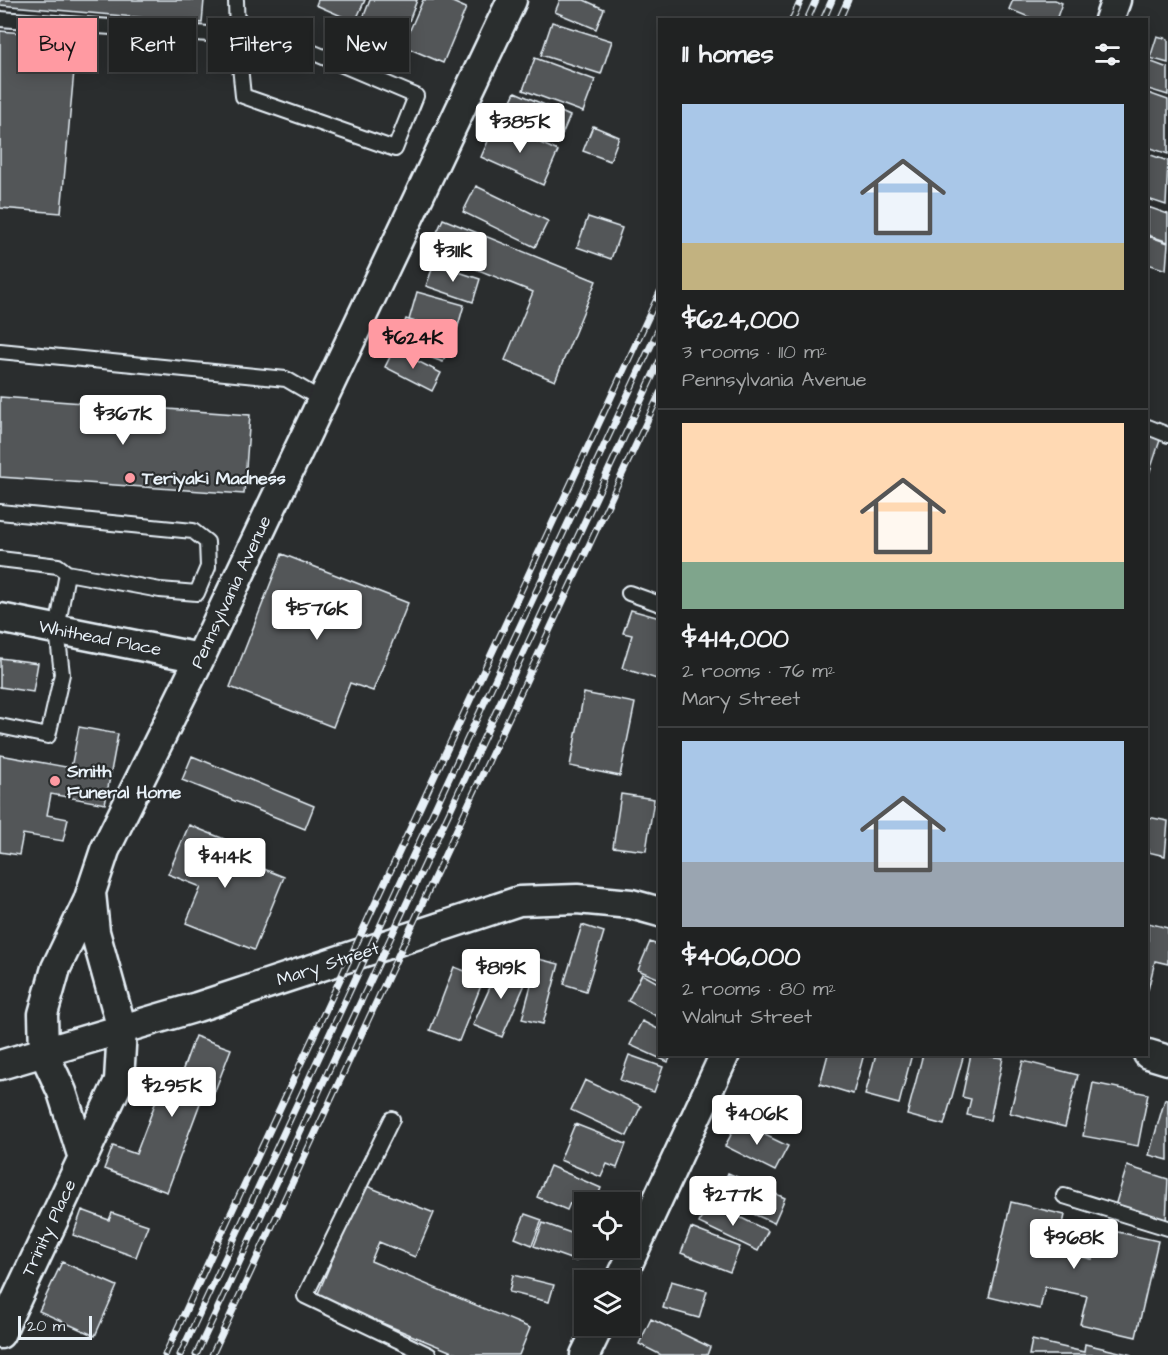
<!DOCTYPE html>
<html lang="en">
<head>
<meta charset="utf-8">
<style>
  body { margin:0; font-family:"Architects Daughter",sans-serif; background:#282a2a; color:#f1f3f6; height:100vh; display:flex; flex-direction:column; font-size:22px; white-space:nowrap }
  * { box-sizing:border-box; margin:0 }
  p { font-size:20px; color:#a2a4a5 }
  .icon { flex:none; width:33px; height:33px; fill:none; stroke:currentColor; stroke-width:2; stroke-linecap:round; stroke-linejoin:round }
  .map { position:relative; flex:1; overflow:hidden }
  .sheet { position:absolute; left:658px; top:18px; width:490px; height:1038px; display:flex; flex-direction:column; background:#202222; border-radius:0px; box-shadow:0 3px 15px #0003,0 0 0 2px #3d3f40 }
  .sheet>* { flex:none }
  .hud { position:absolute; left:18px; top:18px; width:550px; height:54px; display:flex; gap:12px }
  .controls { position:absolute; left:574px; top:1192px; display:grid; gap:12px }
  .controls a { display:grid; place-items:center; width:66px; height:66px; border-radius:0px; background:#202222; box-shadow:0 3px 15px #0003,0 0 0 2px #3d3f40; font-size:30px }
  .scale { position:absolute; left:18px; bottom:15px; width:74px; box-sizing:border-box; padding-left:6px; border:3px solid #e8f1f8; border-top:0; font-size:16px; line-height:21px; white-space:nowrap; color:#e8f1f8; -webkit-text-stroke:4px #2a2d2e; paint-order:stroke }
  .price { position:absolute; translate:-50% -51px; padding:0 14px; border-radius:6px; background:#fff; color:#222; font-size:20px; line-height:39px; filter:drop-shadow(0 2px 3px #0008) }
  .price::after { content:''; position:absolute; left:50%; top:36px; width:18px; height:14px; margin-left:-9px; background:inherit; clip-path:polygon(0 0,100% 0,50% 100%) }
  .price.active { background:#ff9aa2; color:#111 }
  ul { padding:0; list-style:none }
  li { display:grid; align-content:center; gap:12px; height:318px; padding:0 24px }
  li+li { border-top:2px solid #3d3f40 }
  li span { display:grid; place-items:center; height:186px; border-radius:0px; color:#555 }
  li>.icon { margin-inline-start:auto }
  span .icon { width:108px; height:108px; fill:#fffc; stroke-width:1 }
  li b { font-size:26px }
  h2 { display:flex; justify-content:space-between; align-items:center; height:72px; padding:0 24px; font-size:26px }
  .pill { padding:0 21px; border-radius:0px; background:#202222; box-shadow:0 3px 15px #0003,0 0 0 2px #3d3f40; font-size:21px; line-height:54px }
  .pill.active { background:#ff9aa2; color:#111 }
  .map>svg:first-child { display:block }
</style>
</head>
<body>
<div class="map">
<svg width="1168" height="1355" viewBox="0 0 1168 1355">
  <rect width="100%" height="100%" fill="#2a2d2e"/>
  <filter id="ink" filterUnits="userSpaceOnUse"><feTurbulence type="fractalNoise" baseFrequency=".0167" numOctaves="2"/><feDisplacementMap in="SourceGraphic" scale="12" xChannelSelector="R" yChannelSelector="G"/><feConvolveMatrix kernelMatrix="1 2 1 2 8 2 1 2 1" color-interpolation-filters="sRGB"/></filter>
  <g filter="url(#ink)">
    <path fill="#535759" stroke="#e8f1f8" stroke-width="1.5" d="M0,0H204L202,23L0,5Z
      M318,0H365L355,22L316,5Z
      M370,0H417L401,42L360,26Z
      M423,0H448L466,8L443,63L403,46Z
      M560,0H584L604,9L596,29L555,12Z
      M1013,0H1055L1062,3L1056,20H1036L1009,9Z
      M552,22L612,41L601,74L541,55Z
      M0,31L77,38L61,213L0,208Z
      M1157,36L1168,39V63L1150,58Z
      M535,58L595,80L583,112L523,90Z
      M1149,61L1168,68V95L1148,89Z
      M515,92L570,116L561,137L505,113Z
      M1148,93L1168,100V154L1148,147Z
      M496,123L558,151L543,185L481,157Z
      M593,126L619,137L610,161L583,151Z
      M1148,154L1168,161L1166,205L1148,199Z
      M476,186L548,221L535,247L463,212Z
      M1148,207L1168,214V242L1148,235Z
      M588,217L622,228L611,259L577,247Z
      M443,219L596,281L555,381L505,360L533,292L429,250Z
      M1148,236L1168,243L1166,270L1148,264Z
      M434,264L480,279L473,302L426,286Z
      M417,292L464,305L456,333L409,320Z
      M406,319L452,337L443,362L396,345Z
      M394,349L441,373L432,391L385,367Z
      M0,397L250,415L244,494L0,477Z
      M1148,432L1161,437L1148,477Z
      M282,554L408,603L373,691L350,683L333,727L230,687Z
      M631,610L660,618V680L622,668L632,635L623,633Z
      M0,658L38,663L33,692L0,687Z
      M584,693L635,703L620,776L570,766Z
      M79,727L118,734L105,804L51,794L47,815L68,819L63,841L23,834L19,855L0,852V755L71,768Z
      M192,756L314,806L305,829L182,780Z
      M621,794L654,799L646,851L613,847Z
      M1148,817L1168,821L1165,856L1148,852Z
      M189,825L224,839L219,851L284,877L254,950L186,923L201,887L168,874Z
      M1148,923L1168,928V964L1155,961L1148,990Z
      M582,925L604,932L586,991L564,984Z
      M650,942L660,946V979L638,970Z
      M538,959L559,964L543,1024L522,1019Z
      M501,963L529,975L502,1037L473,1025Z
      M454,967L484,978L459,1041L430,1030Z
      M642,974L660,984V1018L628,1001Z
      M642,1021L660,1030V1054H672L668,1062L630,1045Z
      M195,1036L231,1049L211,1101L202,1098L167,1192L104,1169L113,1146L136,1154L167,1072L180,1077Z
      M828,1054H864L853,1094L820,1084Z
      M876,1054H912L899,1104L865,1095Z
      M923,1054H964L944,1125L907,1115Z
      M971,1054L1003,1058L990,1120L967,1115L971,1099L962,1097Z
      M629,1055L663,1067L654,1092L620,1080Z
      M1023,1061L1078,1075L1065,1127L1010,1113Z
      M585,1080L641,1106L627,1136L571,1110Z
      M1093,1083L1148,1094L1138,1146L1083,1136Z
      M1165,1099L1168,1100V1160L1149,1155Z
      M738,1122L788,1146L775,1171L725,1146Z
      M575,1124L626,1144L617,1168L607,1164L601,1177L560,1160Z
      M550,1166L601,1188L595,1203H585V1209L570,1203L567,1210L537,1197Z
      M1127,1166L1168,1179L1166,1222L1115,1206Z
      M728,1173L785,1198L774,1223L717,1198Z
      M364,1185L434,1213L415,1257L379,1242L371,1261L530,1328L519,1355H459L317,1296Z
      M709,1202L768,1231L758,1251L699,1223Z
      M1011,1202L1065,1215L1057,1251L1092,1259L1100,1228L1158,1241L1136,1337L1080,1324L1087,1296L1045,1287L1040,1309L989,1297Z
      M82,1210L109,1220L112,1213L148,1225L136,1257L73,1235Z
      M525,1214L542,1220L532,1245L515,1238Z
      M543,1223L585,1238L576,1261L534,1246Z
      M691,1228L740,1247L730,1272L681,1253Z
      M62,1262L117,1286L95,1336L39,1311Z
      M513,1275L554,1285L549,1302L509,1292Z
      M671,1281L707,1291L699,1318L663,1308Z
      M651,1319L710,1347L707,1355H661L639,1344Z
      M1032,1340L1084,1352L1085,1344L1132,1355H1029Z"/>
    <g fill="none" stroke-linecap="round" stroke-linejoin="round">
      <g stroke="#e8f1f8" stroke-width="18">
        <path id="lane" d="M0,19L237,36L236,0
          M236,20L416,96L395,149L243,96L237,36
          M0,351L286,379L322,400
          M1148,427L1168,435
          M0,512L193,531L207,542L208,567L197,593L160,590L67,573L58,566L0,559
          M629,593L660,604
          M0,726L48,736L62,674L57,630L67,573
          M392,1119L305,1296L429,1355
          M1064,1196L1168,1228"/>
      </g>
      <g stroke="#e8f1f8" stroke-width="33">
        <path id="street" d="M1109,20L1116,0
          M0,618L200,658
          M1148,1054L1168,1060
          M0,1065L197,1007L519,901L577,899L631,904L660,912
          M82,1155L62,1092L44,1053L43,1014L56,968L88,901L105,850L200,658L512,0
          M620,1281L725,1054
          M0,1334L119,1081L122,1029L95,932L91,893
          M585,1355L599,1326"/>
      </g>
      <use href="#lane" stroke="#2a2d2e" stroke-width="14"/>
      <use href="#street" stroke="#2a2d2e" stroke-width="28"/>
      <g stroke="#e8f1f8" stroke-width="7">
        <path id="rail" d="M792,20L801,0
          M807,20L816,0
          M823,20L832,0
          M839,20L848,0
          M165,1355L660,292
          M180,1355L660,326
          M196,1355L660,360
          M212,1355L660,393"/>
      </g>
      <use href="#rail" stroke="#2a2d2e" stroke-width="4.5" stroke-dasharray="14" stroke-linecap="butt"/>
    </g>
  </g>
  <g fill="#ff9aa2" stroke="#2a2d2e" stroke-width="2">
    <circle cx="130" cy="478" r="6"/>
    <circle cx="55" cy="781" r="6"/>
  </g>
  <g text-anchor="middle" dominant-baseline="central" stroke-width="4.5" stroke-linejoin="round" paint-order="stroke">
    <g font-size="18" font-weight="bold" fill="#e8f1f8" stroke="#2a2d2e" text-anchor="start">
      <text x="142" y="478">Teriyaki Madness</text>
      <text x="67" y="771">Smith<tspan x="67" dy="21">Funeral Home</tspan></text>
    </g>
    <g font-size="18" fill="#e8f1f8" stroke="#2a2d2e">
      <text transform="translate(231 592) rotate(-65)">Pennsylvania Avenue</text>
      <text transform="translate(100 638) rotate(11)">Whithead Place</text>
      <text transform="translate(328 964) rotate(-18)">Mary Street</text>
      <text transform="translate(49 1228) rotate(-65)">Trinity Place</text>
    </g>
  </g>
</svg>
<div class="controls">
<a><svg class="icon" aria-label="locate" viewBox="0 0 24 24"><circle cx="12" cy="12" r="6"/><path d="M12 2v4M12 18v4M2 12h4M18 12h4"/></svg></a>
<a><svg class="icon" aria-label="layers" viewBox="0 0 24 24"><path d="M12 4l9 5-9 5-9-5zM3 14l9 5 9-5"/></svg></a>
</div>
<div class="scale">20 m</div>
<b class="price" style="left:520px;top:154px">$385K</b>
<b class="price" style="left:453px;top:283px">$311K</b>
<b class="price active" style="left:413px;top:370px">$624K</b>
<b class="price" style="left:123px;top:446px">$367K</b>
<b class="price" style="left:317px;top:641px">$576K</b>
<b class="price" style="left:225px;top:889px">$414K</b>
<b class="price" style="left:501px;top:1000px">$819K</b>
<b class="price" style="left:172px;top:1118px">$295K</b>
<b class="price" style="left:757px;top:1146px">$406K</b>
<b class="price" style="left:733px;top:1227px">$277K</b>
<b class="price" style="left:1074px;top:1270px">$968K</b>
<div class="hud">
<a class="pill active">Buy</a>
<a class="pill">Rent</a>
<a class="pill">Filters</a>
<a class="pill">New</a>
</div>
<section class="sheet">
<h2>11 homes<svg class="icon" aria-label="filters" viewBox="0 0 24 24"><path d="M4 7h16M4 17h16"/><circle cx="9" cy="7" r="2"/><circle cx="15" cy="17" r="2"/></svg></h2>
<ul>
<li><span style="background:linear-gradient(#a9c7e8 75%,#c2b280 0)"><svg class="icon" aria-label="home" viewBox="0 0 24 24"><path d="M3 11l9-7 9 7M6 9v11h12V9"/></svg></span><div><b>$624,000</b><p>3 rooms · 110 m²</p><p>Pennsylvania Avenue</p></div></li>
<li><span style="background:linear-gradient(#ffd9b3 75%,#7fa58c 0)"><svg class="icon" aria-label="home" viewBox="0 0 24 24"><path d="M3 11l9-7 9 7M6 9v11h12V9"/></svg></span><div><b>$414,000</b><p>2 rooms · 76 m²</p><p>Mary Street</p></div></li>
<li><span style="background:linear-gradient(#a9c7e8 65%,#9aa5b1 0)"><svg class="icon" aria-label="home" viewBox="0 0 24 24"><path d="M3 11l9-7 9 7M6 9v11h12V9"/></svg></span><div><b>$406,000</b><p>2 rooms · 80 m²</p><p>Walnut Street</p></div></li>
</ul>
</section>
</div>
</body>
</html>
